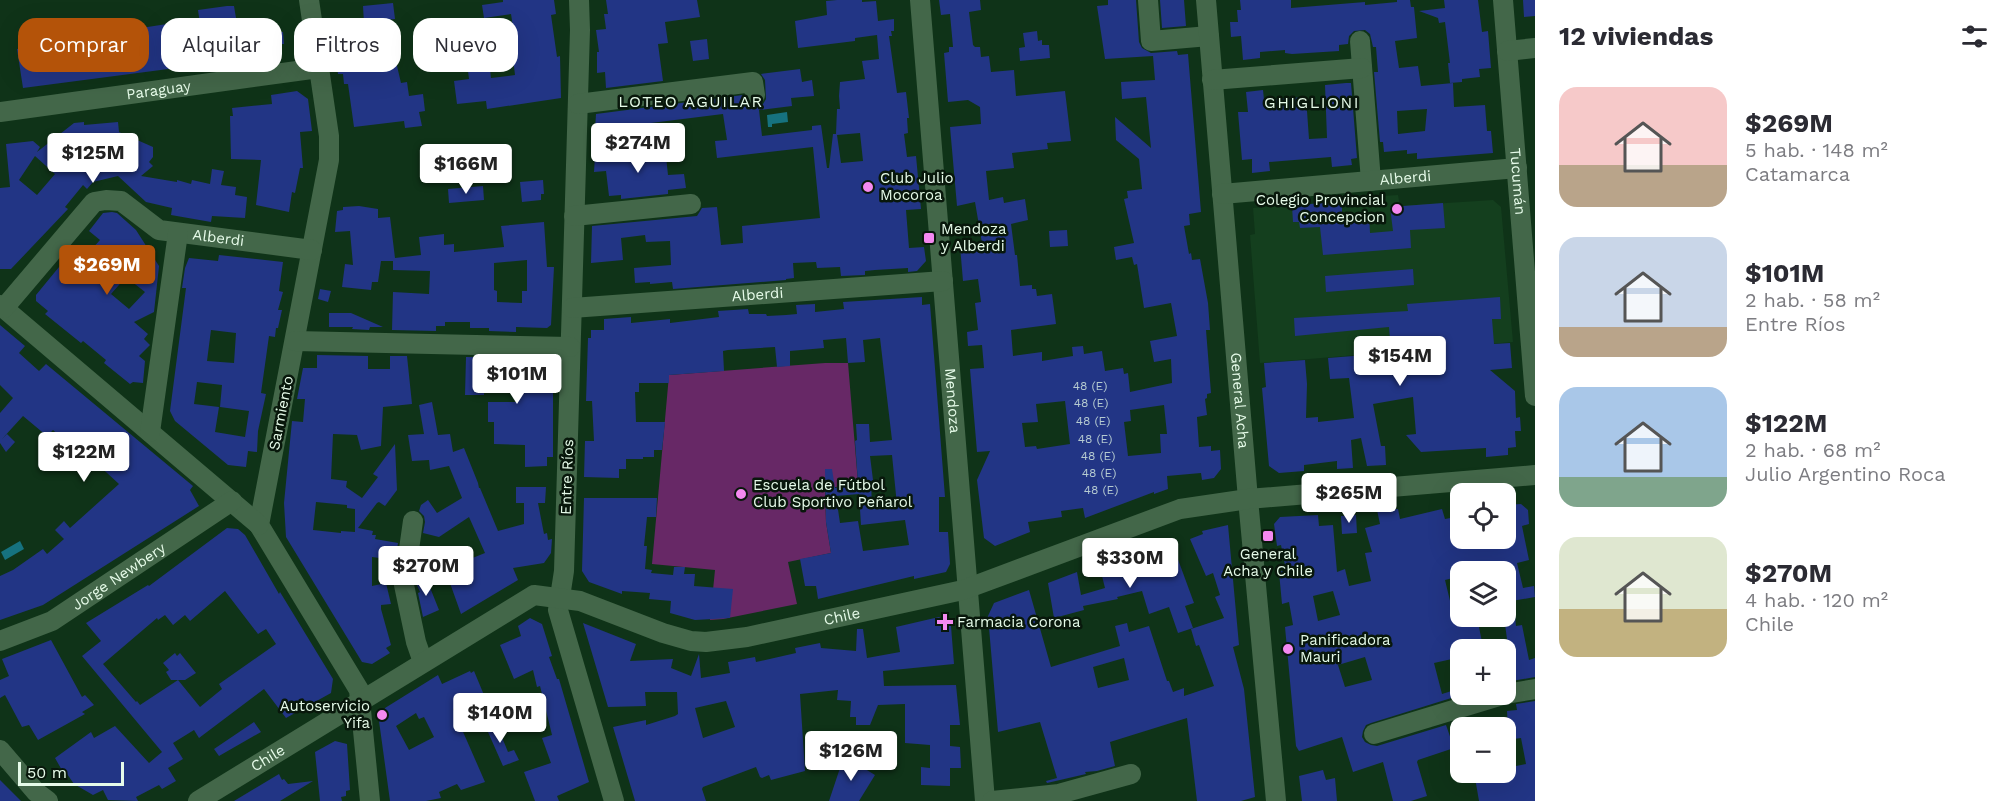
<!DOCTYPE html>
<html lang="es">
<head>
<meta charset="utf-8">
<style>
  body { margin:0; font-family:"Work Sans",sans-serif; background:#f2f2f3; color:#2b2b33; height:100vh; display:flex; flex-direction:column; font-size:22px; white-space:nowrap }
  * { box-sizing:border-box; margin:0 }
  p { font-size:20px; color:#7c7c81 }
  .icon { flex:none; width:33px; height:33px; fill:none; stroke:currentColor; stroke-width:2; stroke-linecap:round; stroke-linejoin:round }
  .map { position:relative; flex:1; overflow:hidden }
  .details { display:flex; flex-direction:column; background:#fff; width:480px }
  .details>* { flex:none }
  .top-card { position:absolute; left:18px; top:18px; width:570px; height:54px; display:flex; gap:12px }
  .buttons { position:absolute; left:1450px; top:483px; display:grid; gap:12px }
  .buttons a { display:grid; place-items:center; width:66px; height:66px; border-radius:12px; background:#fff; box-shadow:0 6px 24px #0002; font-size:30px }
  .scale { position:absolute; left:18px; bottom:15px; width:106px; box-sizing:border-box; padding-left:6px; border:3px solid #e6fbe9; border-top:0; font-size:16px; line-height:21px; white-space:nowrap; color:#e6fbe9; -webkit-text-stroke:4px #08170b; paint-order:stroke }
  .price { position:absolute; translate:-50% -51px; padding:0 14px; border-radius:6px; background:#fff; color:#222; font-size:20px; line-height:39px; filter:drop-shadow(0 2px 3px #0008) }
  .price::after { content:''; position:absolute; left:50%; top:36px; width:18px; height:14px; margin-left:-9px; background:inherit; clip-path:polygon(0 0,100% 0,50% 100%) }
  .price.current { background:#b45309; color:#fff }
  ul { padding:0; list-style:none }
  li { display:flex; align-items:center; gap:18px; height:150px; padding:0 24px }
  li span { display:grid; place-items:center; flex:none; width:168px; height:120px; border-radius:18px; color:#555 }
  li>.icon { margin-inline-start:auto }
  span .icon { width:72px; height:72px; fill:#fffc; stroke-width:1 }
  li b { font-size:26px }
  h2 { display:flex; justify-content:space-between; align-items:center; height:72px; padding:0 24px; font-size:26px }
  .pill { padding:0 21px; border-radius:18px; background:#fff; box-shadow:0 6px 24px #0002; font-size:21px; line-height:54px }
  .pill.current { background:#b45309; color:#fff }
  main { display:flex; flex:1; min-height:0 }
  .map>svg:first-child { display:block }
</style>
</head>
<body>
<main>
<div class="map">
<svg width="1535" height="801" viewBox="0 0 1535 801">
  <rect width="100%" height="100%" fill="#0f3318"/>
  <path fill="#143f1e" d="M1398,195L1400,206L1493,200L1501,207L1513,342L1260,363L1250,235L1255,234L1253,208L1320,203V200Z"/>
  <path fill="#672866" d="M825,363H848L858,483L825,489L826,522L831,553L788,562L797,604L723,619L710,620L715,570L652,564L669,375Z"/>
  <path fill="#16727f" d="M787,112L788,122L772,124V127H768L767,115Z
    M20,541L24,549L5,560L1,552Z"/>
  <path fill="#223585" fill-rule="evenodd" d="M503,0H554L556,14L551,15L557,57L560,56L561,98L487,109L486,101L457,104L454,81L469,79L468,71L490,69L491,78L515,75L511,41L515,40L511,14L484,18L482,5L503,2Z
    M606,0H697L700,17L665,22L668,43L658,44L663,81L606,88L605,72L597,73V52H599L596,30L606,29L604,14H608Z
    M837,0H862V2L876,1L878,21L894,19V31H891L892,36H889L897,93L906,92L909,118H907L908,133L904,134L907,157L916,156L921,209L906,210L909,248L924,247L926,261L917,271L908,272V268L875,270L865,271V275L841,276L840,267L817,268L816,262L793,263L794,278L786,279V280L673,289L672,282L650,284V282L635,283L634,268L671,265L670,241L646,242L645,235L621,238L623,260L591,263L592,226L697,216L702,208L717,207L721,245L743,243L742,226L820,218L813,147L717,158L715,141L727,140L723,114L595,130L596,114L743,95L746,103L751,106L757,107L763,104L766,99L765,80L761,74L800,69L802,82L812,80L814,96L791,98L792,106L759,110L762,136L812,130V126L821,125L827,168H829L833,134H836L837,109H840L839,96L840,82L865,79L862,61L879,59L877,35L855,38V41L798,48L795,21L827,15L826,1ZM860,133L863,161L841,163L837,135Z
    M939,0H980L981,10L969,12L973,45L975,47H980L981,57L989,56L991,72L1014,70L1016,96L1065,91L1071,141L1047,143L1048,149L1012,153L1014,168L986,171L989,200L1003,197L1004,203L1025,199L1028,220L1011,224L1015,255H1017L1020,286L1032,285V289H1036L1037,296L1052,294L1056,324L1011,330L1013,356L1042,352V361L1073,356L1072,347L1083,346L1084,354L1102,351L1105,371L1123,368L1124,374L1128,373L1130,392L1172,383L1171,359L1154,362L1150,341L1177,336L1171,303L1144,308L1137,264L1134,265L1132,257L1116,260L1114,247L1134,243L1124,199L1128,198L1127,191L1142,189L1139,159L1116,140L1115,117L1151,148L1146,97L1122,99L1121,82L1155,80L1153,56L1105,59L1097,6L1108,5V0H1136L1139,42L1142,48L1151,53L1177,51L1178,55L1188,54L1201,212L1189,214L1190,225L1184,226L1189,254L1191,253L1192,260L1200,259L1208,303L1210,330H1206L1211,393L1207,394V398L1205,399L1207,415L1197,417L1199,447L1211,446V451L1220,450L1221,469L1214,478L1202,480L1201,473L1167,476L1168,489L1154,494V492L1085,518L1083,508L1061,511L1062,517L1028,522L1030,532L995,546L984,538L977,480L990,451L977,452L970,369L984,368L982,345L968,346L967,332L978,330L975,303L981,302L978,279L963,281L960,246L982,243L975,202L957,206L950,127L981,124L980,107L968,100L948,102L944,53L949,52V47H953L950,14L941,15ZM1065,401L1070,444L1037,449L1036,446L1025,447L1022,423L1038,422L1036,404ZM1164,405L1167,434H1160L1161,453L1128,456L1124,422L1131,421L1130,410Z
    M1160,0H1184L1186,26L1162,28Z
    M1240,0H1291V8L1365,2V5L1397,2V0H1410L1411,7H1414L1417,38L1395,41L1399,68L1418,66L1421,86L1453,83L1454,107L1485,105L1487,131H1491L1493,153L1417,159V153L1407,154V150L1384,152L1383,142H1380L1374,72H1378L1376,47H1373L1370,34L1365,30L1354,31L1349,36L1348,44L1339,45V51L1292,54L1285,53V50L1260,52V58L1243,60L1241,36L1231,37L1230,22H1238L1237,10H1241ZM1427,109L1425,131L1398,134L1397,111Z
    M1444,0H1478L1482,32L1488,31L1491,68L1479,69L1480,77L1462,79V82L1450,83L1448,63H1450L1445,22L1439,23L1438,18L1419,11L1445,8Z
    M1523,0H1535V16L1524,17Z
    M393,3L395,19L383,20L388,51V54L394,53L401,83L407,82L409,96L423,94L425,111L419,112L422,126L405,128L404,121L354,127L348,84H344L343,74H338L332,27L364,23L363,6Z
    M227,6H234L240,42L222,45L223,55L183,62V64L176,65V68L23,88L17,49L81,40L80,29L93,27L94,30L98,29L99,39L109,38V42L142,38L141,28L167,24L168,28L200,24L198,10Z
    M473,24L474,45L463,46L460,25Z
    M1037,31L1038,41L1042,40V45H1049L1050,58L1020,61L1019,48L1025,47L1023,33Z
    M283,32L284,44H282V49L264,51L263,35Z
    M707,39L709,59L693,61L690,41Z
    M1346,83H1351L1357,158L1351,159L1352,165L1332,167L1331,157L1269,162L1270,171L1252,173V159L1242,160L1238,112H1248L1246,92L1263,90L1264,100L1306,97L1309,139L1327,138L1325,85Z
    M297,91L308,99L312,131L300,132L303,168H300L295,193L292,192L289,212L256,205L261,160L231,159L230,116H233L232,108L272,104L271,95Z
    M84,122V125L118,122L119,132L153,147V157L149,162L153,166L141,176L177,182V180L191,184L192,180L210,184L212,169L224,171L221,185L236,187L235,195L247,197L245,218L212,216L211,222L171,215L172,208L146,202L118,176L93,182L87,189L83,185L65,207L68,209L11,269H0V188L10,187L6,144L33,141L40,147L37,152L74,123ZM35,156L55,174L37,195L19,180Z
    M665,147L668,175L684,174L686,188L668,190V194L621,199V195L609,196L606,171L594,172L595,156Z
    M543,180L544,194H541V200L522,202L520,182Z
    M483,186L484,200L449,203L448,189Z
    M1329,202H1342V214L1369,213L1370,233L1393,231L1390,207L1443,203L1445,228L1410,230L1411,248L1323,255L1320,227L1300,228L1299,222H1293L1292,206Z
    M359,206L378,209V218L390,217L395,258L421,255L419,237L444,234V245L454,244V252L504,247L501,226L544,222L547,267H554L551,325L547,328L516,327V332L489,331V328H470V322H445V326H436V331L392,330L393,292L429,294L430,271L393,270V261H381L378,282H372L371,290L342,287L345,264L353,265L350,231L335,232L337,211L343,210V207ZM527,260V291H522V303L497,302V291L494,290V263Z
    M112,212L117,213L136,230L159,266L154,312L134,322L148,334L144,339L150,345L139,356L145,361L143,383L133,382L130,384L104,363L106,360L83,341L81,343L45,314L48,311L36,301V295L73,250L83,259L100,240L89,231L103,213ZM126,277L145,292L129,309L111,294Z
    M1067,230L1068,246L1050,247L1049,231Z
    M219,255L283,262L279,291L283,292L278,310H282L278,328H276L275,337L269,336L261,393L266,394L258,431L257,452L248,451L246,467L228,465L175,421L170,411L186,288H182L185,268L189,258L218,261ZM211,330L236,333L234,363L207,361ZM197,382L222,385L220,407L249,411L245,437L215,432L219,407L194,404Z
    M1413,269L1414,285L1326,292L1325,276Z
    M320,289L331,291L328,302L318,299Z
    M922,297V305L930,304L945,497H939V532H948L950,564L946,572L914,579V576L818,599L816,586H805L800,559L831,553L826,522L825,469H832L835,488L858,483L855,441L857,440L856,424H869L870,442L892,440L880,338L863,340L865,362L848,363L846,338L823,340L824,348L790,351V366L777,367L775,347L728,350L723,351L724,371L669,375V383H639V392H635L636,422H665L662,450H654V457H643V459H626V469H619V478L584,477L585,441H594L592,401H586L588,338H591V330H604V319L631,317V323L670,319V323L719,317L718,311L748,309L749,314H766L767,316L786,315L797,314L796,305L815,304V312L844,309L843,302ZM892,455L897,505L872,507L871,481L873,480L870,456ZM859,494L861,525L905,520L909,545L863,551L858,521L840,523L836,496Z
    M1500,297L1501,319H1492L1494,344L1510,343L1512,368L1490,370L1515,391L1516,418L1520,417L1521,431H1515L1516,447L1508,448V455L1486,457V448L1421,452L1406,435L1416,434L1413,397L1373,404L1381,446H1385L1386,465L1367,466L1361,438L1351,440L1353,468L1337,469V461L1304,465V471L1279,473L1269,466L1262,388L1266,387L1264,363L1305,360L1307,384L1306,418L1318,417V422L1354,418L1349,378L1330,379L1328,358L1391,353L1389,327L1295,336L1294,318L1408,311L1407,304Z
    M329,313H351L383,327H370L369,330L352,329L353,327H329Z
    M0,325L25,346L19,353L39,371L46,364L193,486L190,490L199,506L43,605L0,620V576L13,570L43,549L47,554L64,539L55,530L64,521L70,528L119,484L82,450L79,454L53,430L47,436L23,416L2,439L7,434L15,442L6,452L0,443V413L13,398L0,385Z
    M317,355L368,356V369H390V356H407L412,404L383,407L381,446L361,450L357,435L333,434L331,479L347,481L346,487L362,498L378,477L373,474L395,444L397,490L385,506L379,502L377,503L358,528L373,531L372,535H376L375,539L398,543L395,560L372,557V586L386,583L391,604L381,605V609L391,645L386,648L390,653L372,664L362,662L286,537L284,503L292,421L303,422L305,399H297L303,368H317ZM316,502L347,505V508L355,509V532L341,531V533L313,530Z
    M466,357L529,358V364H540L539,380H553V457H547V466L525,467V445L494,444V422H488V402H517V380H484V395H465Z
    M432,402L438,435L450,434L453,452L464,448L478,483L479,488H480L498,531L524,524V503H516V487H546L545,503H538L544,534L547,533L548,540L552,539L551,553L544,563L513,568L518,580L461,614L445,569L485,553L469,517L439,537L423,533L425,522L424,516L419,511L421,505L428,500L437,513L462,498L449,466L430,470L429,460L412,461L408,435L424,434L419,405Z
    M584,498H657L656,517H647L644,546H647L645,569L652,570L651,573L673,575L674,567H685L684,574H695L694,586L733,589L730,618L695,620L670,613L671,601L649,599L650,593L622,591V594L589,582L582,571Z
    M1521,504L1528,510L1529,524L1522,526L1529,560L1517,563L1523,588L1534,586L1535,597L1506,602V572H1451L1453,578L1445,580L1451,605L1461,603V625L1478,622L1482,642L1461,647V657L1434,663L1442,694L1461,688V695L1371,723L1366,725L1363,731L1362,737L1365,742L1371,745L1377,746L1446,725L1454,748L1418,760L1417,762L1427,796L1411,801H1393L1383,762L1353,772L1342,737L1299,751L1296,746L1285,627L1293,625L1289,602L1282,604L1279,572L1286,570L1281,545L1277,546L1274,524L1280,517L1318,515L1319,526L1333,525L1337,572L1345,569L1349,586L1371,581L1365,553L1372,552L1365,528L1380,524L1377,510L1398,509L1400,519L1442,509L1445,519L1461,516V538H1506V505ZM1333,591L1340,615L1318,621L1313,596ZM1365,657L1372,680L1345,687L1338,665Z
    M1356,515L1357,533L1342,534L1341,516Z
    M1228,525L1239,645L1233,647L1244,689L1255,797L1241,801H1197L1187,718L1110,742L1115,766L1097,771L1085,772L1086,774L1047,783L1046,781L1057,778L1040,722L998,732L988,616L994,603L1029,590L1051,667L1120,646L1115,626L1127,623L1129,632L1149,626L1167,681H1169L1173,692L1184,688V696L1214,686L1199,645L1196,646L1191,629L1224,618L1215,597L1220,595L1213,573L1206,576L1190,539L1203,534L1202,531ZM1124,658L1129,680L1098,688L1093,667Z
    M227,528L238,529L245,535L279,594L280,592L333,679L331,693L286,718L264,689L199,738L194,730L173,743L183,759L168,768L176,781L162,789L159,785L136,797L138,801L108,800L103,790L93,795L74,784L65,771L63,772L55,758L91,732L94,738L115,726L149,763L162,752L82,656L101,641L86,623L148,585L149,586ZM225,591L258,634L266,629L276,644L219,684L222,689L200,707L178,680L140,705L137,701L136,702L103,664L157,618L158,620L165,615L173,625L185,615L190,621Z
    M1176,554L1194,603L1185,606L1193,628L1178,633L1169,607L1149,614L1142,591L1117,597L1118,599L1083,606L1084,610L1054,618L1048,583L1077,572L1081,595L1105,588L1100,568L1133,560L1136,568Z
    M425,575L439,610L423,617L418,593L420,592L416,583L417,579Z
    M1515,615L1516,626L1522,625L1529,660L1535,658V677L1506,682L1507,639L1504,617Z
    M939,617L951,626L954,664L883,671L884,686L956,685L960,725H950V746L960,747L961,768H950V786L921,785V767L930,768V745L905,743V704L878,705L870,725H856V717H850L851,701L837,700L838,690L800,694L805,771L771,780L769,775L762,778L760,777L756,767L703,787L702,789L706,801H635L613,727L646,720V725L675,716L678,714L677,692H645L646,706L608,707L583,623L636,644L630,661L673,659L671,668L691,676L699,654L701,678L730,673L728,662L755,657L756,662L796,653L795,648L820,643L821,648L856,651L857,629H863L867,658L900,652L896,627ZM726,701L735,727L703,738L695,708Z
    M530,618L542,624L552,656L549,657L557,679H559L589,782L557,796L559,801H535L524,772L551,763L542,738L552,735L540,686L537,687L533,670L514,679L500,645L521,636L518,626Z
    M51,640L82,697L85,695L94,705L82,712L85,714L38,740L29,725L22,727L5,695L0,698V680L9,676L2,659Z
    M175,653L177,656L180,653L196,673L185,680H171L166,672L169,670L163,663Z
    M470,671L471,673L474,671L484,695L453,709L485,782L461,790L457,784L439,792L441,798L426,801H390L379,721L385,708L438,675L442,684ZM416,713L419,719L424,717L434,737L409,750L396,726Z
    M1535,701V801H1479L1474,772H1506V768L1526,764L1521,738L1506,740V729L1508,728L1507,711L1517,710L1516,704Z
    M494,718L508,752L514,750L519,760L503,766L484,723Z
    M254,722L261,732L219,756L214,749Z
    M335,741L347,744L350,790L346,791V796L341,797L342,801H320L315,752Z
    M844,756L875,775L859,801H829Z
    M1323,770L1326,780L1335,778L1337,801H1302L1299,776Z
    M279,774L282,780L284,779L288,784L313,781L280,801H234Z
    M0,780L21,801H0Z"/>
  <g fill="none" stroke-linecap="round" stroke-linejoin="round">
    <g stroke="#436749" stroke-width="20">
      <path d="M309,0L329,136V160L259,525L359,690L370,801"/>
      <path d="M579,0L580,30L564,571L558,610L614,801"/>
      <path id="s1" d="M920,0L985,801"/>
      <path d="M1148,0L1151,41L1209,36"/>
      <path id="s2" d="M1206,0L1248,499L1276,801"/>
      <path id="s3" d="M1503,0L1535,396"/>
      <path d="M1360,41L1371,181"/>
      <path d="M1507,51L1535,48"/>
      <path d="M1212,80L1362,68"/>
      <path d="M578,104L753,82L755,95"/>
      <path id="s4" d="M0,112L319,68"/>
      <path id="s5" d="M1222,194L1517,168"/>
      <path d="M574,216L691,204"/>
      <path d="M0,305L259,525"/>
      <path id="s6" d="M4,308L94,202L106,200L121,201L159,230L312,250"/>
      <path id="s7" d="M572,308L943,281"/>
      <path d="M295,341L570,347"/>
      <path d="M150,432L178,233"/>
      <path d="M413,521L404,585L416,642L423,662"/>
      <path id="s8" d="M0,641L52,621L232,501"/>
      <path d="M1506,694L1535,689"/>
      <path d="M1374,734L1506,694"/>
      <path d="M0,750L36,792L48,801"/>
      <path id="s9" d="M198,801L534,595L580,601L663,633L691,641L706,642L747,637L963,590L1180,509L1248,499L1535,475"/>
      <path d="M992,801L1059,794L1131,774"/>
    </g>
  </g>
  <g fill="#f489f0" stroke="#08170b" stroke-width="2">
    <circle cx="868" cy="187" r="6"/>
    <circle cx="1397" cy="209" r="6"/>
    <rect x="923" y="232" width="12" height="12" rx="3"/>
    <circle cx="741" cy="494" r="6"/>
    <rect x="1262" y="530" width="12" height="12" rx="3"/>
    <path d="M942 613h6v6h6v6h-6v6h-6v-6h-6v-6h6z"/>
    <circle cx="1288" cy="649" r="6"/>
    <circle cx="382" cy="715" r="6"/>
  </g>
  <g text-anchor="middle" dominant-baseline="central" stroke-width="5" stroke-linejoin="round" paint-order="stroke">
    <g font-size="12" fill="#b5cad0">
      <text x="1090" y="386">48 (E)</text>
      <text x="1091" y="403">48 (E)</text>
      <text x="1093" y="421">48 (E)</text>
      <text x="1095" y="439">48 (E)</text>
      <text x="1098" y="456">48 (E)</text>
      <text x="1099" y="473">48 (E)</text>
      <text x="1101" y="490">48 (E)</text>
    </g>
    <g font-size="15" fill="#e6fbe9" stroke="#08170b">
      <text stroke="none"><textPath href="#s4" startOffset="160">Paraguay</textPath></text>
      <text stroke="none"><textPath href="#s5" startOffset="184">Alberdi</textPath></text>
      <text stroke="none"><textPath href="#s3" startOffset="182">Tucumán</textPath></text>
      <text stroke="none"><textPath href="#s6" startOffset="274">Alberdi</textPath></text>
      <text stroke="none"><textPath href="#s7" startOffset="186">Alberdi</textPath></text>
      <text stroke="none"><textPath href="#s1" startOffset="402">Mendoza</textPath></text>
      <text stroke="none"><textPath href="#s2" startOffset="402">General Acha</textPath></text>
      <text transform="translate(281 413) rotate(-79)">Sarmiento</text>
      <text transform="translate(567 477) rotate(-88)">Entre Ríos</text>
      <text stroke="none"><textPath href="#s8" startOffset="136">Jorge Newbery</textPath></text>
      <text stroke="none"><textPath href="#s9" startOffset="712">Chile</textPath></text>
      <text stroke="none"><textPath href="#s9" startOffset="82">Chile</textPath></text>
    </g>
    <g font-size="15" fill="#e6fbe9" stroke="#08170b" text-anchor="start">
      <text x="880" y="178">Club Julio<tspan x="880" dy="17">Mocoroa</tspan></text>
      <text x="1385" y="200" text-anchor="end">Colegio Provincial<tspan x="1385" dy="17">Concepcion</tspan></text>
      <text x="941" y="229">Mendoza<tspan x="941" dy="17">y Alberdi</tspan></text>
      <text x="753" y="485">Escuela de Fútbol<tspan x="753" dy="17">Club Sportivo Peñarol</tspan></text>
      <text x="1268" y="554" text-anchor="middle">General<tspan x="1268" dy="17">Acha y Chile</tspan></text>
      <text x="957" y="622">Farmacia Corona</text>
      <text x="1300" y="640">Panificadora<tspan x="1300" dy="17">Mauri</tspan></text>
      <text x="370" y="706" text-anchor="end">Autoservicio<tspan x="370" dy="17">Yifa</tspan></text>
    </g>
    <g font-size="16" letter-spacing="1.5" fill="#e6fbe9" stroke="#08170b">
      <text x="691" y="101">LOTEO AGUILAR</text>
      <text x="1312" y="102">GHIGLIONI</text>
    </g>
  </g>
</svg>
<div class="buttons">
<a><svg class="icon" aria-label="locate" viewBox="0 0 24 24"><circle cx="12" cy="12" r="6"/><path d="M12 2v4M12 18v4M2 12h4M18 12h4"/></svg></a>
<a><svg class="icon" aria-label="layers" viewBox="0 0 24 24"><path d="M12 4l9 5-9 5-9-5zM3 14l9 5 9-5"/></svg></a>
<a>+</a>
<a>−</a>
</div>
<div class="scale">50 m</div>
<b class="price" style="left:638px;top:174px">$274M</b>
<b class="price" style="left:93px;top:184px">$125M</b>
<b class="price" style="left:466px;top:195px">$166M</b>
<b class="price current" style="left:107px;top:296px">$269M</b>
<b class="price" style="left:1400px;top:387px">$154M</b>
<b class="price" style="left:517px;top:405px">$101M</b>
<b class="price" style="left:84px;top:483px">$122M</b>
<b class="price" style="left:1349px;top:524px">$265M</b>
<b class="price" style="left:1130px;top:589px">$330M</b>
<b class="price" style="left:426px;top:597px">$270M</b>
<b class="price" style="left:500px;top:744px">$140M</b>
<b class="price" style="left:851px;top:782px">$126M</b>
<div class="top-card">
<a class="pill current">Comprar</a>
<a class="pill">Alquilar</a>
<a class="pill">Filtros</a>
<a class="pill">Nuevo</a>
</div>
</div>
<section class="details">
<h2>12 viviendas<svg class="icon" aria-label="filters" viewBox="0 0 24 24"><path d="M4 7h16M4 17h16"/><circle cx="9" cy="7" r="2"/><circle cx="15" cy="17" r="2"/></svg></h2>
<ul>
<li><span style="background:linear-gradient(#f6c9c9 65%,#b9a48a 0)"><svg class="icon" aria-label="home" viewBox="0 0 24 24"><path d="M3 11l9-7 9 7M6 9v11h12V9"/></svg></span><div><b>$269M</b><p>5 hab. · 148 m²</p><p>Catamarca</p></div></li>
<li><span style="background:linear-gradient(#c9d6e8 75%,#b9a48a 0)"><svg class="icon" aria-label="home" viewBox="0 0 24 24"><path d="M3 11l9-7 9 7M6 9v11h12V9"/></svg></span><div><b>$101M</b><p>2 hab. · 58 m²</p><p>Entre Ríos</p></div></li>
<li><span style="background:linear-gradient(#a9c7e8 75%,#7fa58c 0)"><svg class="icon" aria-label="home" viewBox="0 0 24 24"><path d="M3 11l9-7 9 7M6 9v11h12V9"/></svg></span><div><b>$122M</b><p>2 hab. · 68 m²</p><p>Julio Argentino Roca</p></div></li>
<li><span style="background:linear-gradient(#dfe7d0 60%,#c2b280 0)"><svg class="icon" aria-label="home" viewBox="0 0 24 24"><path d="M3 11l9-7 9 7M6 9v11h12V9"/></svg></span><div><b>$270M</b><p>4 hab. · 120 m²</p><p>Chile</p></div></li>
</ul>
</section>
</main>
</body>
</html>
